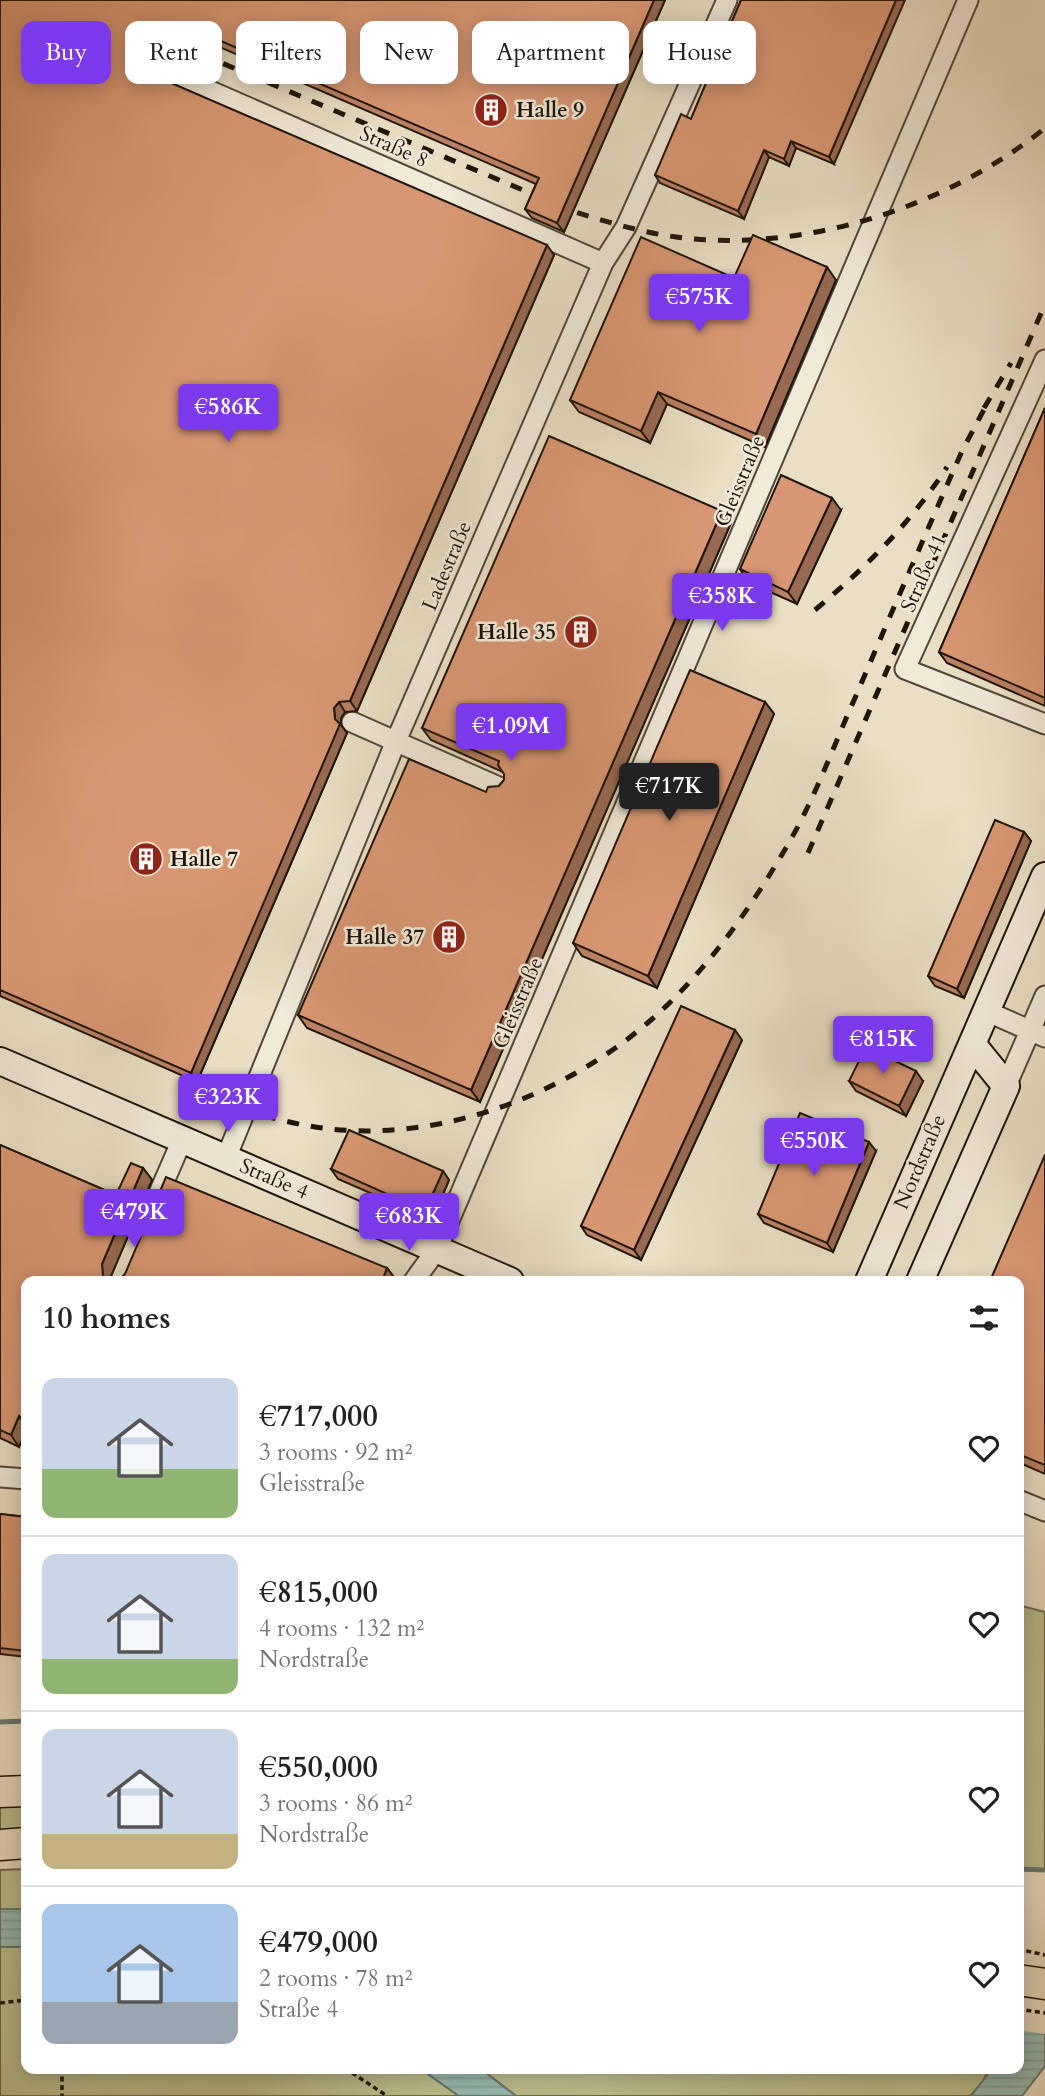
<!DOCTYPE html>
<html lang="en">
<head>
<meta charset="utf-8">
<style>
  body { margin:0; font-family:Cardo,serif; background:#f6f6f6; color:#222; height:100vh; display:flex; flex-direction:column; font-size:26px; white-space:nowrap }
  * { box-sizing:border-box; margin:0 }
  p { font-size:23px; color:#767676 }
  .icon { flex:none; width:38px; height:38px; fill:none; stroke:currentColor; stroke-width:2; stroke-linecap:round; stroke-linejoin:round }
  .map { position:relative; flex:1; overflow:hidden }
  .details { position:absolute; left:21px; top:1276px; width:1003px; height:798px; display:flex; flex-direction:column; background:#fff; border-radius:14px; box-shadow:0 4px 18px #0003 }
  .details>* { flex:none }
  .guide { position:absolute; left:21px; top:21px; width:1004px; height:63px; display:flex; gap:14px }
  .price { position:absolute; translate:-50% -60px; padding:0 16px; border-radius:7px; background:#7c3aed; color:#fff; font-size:23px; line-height:46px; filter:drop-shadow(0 2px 4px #0008) }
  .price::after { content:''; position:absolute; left:50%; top:42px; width:21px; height:16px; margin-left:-10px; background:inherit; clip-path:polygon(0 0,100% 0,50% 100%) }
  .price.active { background:#222; color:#fff }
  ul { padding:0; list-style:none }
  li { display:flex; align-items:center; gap:21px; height:175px; padding:0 21px }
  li+li { border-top:2px solid #e0e0e0 }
  li span { display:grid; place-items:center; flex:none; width:196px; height:140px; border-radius:14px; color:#555 }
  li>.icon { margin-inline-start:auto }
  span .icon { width:84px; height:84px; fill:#fffc; stroke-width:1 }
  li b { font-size:30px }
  h2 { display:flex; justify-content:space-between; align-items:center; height:84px; padding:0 21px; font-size:30px }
  .chip { padding:0 24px; border-radius:14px; background:#fff; box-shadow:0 4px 18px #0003; font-size:24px; line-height:63px }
  .chip.active { background:#7c3aed; color:#fff }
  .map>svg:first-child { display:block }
</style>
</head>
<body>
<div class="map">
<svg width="1045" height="2096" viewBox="0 0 1045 2096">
  <defs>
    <pattern id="water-rules" width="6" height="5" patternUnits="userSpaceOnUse" patternTransform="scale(1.75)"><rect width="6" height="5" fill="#98bdb4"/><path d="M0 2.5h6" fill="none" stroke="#83a299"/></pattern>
  </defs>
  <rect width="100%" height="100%" fill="#eadfc4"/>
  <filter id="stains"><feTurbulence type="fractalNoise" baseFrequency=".00286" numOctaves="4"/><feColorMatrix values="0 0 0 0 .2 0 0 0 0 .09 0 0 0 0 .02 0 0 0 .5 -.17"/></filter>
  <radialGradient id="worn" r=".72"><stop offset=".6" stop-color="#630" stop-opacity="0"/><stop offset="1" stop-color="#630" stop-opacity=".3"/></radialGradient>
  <path fill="#bcc090" stroke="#6e6a4c" stroke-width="2" d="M1018,1605L1045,1612V1870L1019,1869Z
    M26,1804V1831L0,1833V1805Z
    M26,1869V1909H0V1870Z
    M0,1947H26V2068L421,2069L459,2096H0Z
    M481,2069H989L982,2083L970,2096H516Z"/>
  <path fill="url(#water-rules)" stroke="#68796f" stroke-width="2" d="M0,1909H26V1947H0Z
    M1045,1990V2066L1022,2096H971L992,2069L1018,2068L1019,2032Z
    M421,2069H481L516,2096H459Z"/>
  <path fill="#eadfc4" d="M1045,1986V2034L1018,2030V2025Z"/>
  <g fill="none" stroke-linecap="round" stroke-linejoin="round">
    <path stroke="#68796f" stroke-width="5" d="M0,1722L26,1721
      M1018,1869L1045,1870"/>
    <g stroke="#524737" stroke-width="23">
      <path id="street" d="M167,72L603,263
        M1045,360L905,669L1045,724
        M352,722L501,788
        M986,1011L1045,1037
        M1006,1086L1045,996
        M226,1158L396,741L603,263L626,227L727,0
        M156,1200L182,1140
        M414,1281L437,1249L968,0
        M0,1477L26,1479
        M1018,1500L1045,1511"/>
    </g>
    <g stroke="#1f1408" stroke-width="30">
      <path id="secondary" d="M0,1061L510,1281
        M869,1281L1045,876
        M920,1281L1006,1086L972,1044"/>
    </g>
    <g stroke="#1f1408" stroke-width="33">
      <path id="primary" d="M0,1792L26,1791
        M0,1845L26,1843
        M1018,1980L1045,1984"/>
    </g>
    <path stroke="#1f1408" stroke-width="3.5" stroke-dasharray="5 3.5" stroke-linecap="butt" d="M1018,1949L1045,1955
      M0,2003L26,2000
      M1018,2009L1045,2013
      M62,2068V2096
      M345,2068L387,2096"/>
    <use href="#street" stroke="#f1ead9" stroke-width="19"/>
    <use href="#secondary" stroke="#f1ead9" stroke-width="26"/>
    <use href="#primary" stroke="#eadfc4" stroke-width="30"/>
    <path stroke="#1f1408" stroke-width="5" stroke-dasharray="12 12" stroke-linecap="butt" d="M179,45L575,212C614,224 654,236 695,239C816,249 951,204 1045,128
      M984,408L1011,363
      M815,610C866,567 910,524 947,467
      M808,853L1045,304
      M196,1092C228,1104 260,1116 294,1123C418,1151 557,1102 651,1020C707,971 754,904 791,839C816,795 834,745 855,698C890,616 926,533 962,451L989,400"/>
  </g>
  <path fill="#ba8264" stroke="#1f1408" stroke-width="2" d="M0,0H665L564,232L532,218L525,209L536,184L185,32L172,61L160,62L156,68L155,73L159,78L554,255L357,711L345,712L341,718V725L347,733L197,1082L0,996Z
    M741,0L834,164L796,148L789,166L769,157L744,219L660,183L655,175L691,119Z
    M734,278L836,280L765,447L667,404L650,443L579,412L570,400Z
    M1045,408V706L947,663L939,652Z
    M841,510L797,604L748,582L740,569Z
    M722,511L731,523L480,1102L307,1028L298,1015L504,780V774L503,772L431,740L422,728Z
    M765,702L774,714L657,988L582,956L573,943Z
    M1024,832L1031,841L964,998L935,986L928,976Z
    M742,1040L641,1260L587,1235L581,1226Z
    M849,1081H923L906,1116L856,1091Z
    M0,1145L116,1195L143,1168L152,1180L111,1276V1280L387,1268L396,1280L26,1281V1431L19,1447L0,1438Z
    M876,1151L833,1252L764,1223L758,1214Z
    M1045,1155V1474L1018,1462V1281Z
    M331,1169L443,1171L449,1180L432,1220L338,1179Z
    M0,1514L26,1517V1657L0,1654Z"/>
  <path fill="#976a51" stroke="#1f1408" stroke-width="2" d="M654,0H665L564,232L557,223Z
    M896,0H905L834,164L829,157Z
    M179,23L185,32L172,61L166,51Z
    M154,52L160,62L156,68L155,74L148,64L149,58Z
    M791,141L796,148L789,166L784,159Z
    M764,150L769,157L744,219L738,211Z
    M547,245L554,255L357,711L350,701Z
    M827,267L836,280L765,447L756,434Z
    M658,392L667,404L650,443L641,431Z
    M832,498L841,510L797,604L788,592Z
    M722,511L731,523L480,1102L471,1090Z
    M339,702L345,712L341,718V725L347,733L197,1082L191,1073L335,719L334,708Z
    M765,702L774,714L657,988L648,976Z
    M1024,832L1031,841L964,998L957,989Z
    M735,1030L742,1040L641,1260L634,1250Z
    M916,1071L923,1081L906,1116L899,1106Z
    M869,1142L876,1151L833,1252L827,1243Z
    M143,1168L152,1180L111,1276V1281L103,1276L102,1264Z
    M443,1171L449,1180L432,1220L425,1211Z
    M387,1268L396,1280V1281H382Z
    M19,1416L26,1427V1431L19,1447L11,1435Z"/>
  <path fill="#d89774" stroke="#1f1408" stroke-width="2" d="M0,0H654L557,223L525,209L539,178L179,23L166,51L154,52L149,58L148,64L156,74L155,76L547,245L350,701L339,702L334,708L335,719L340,724L191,1073L0,990Z
    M741,0H896L829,157L791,141L784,159L764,150L738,211L655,175L681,114L691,119Z
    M753,235L827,267L756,434L658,392L641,431L570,400L641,237L734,278Z
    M1045,408V698L939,652Z
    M549,436L722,511L471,1090L298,1015L409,759L486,792L488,787L499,786L504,780V774L498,765L499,761L422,728Z
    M781,475L832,498L788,592L740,569Z
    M690,670L765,702L648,976L573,943Z
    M995,820L1024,832L957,989L928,976Z
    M681,1006L735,1030L634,1250L581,1226Z
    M866,1047L916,1071L899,1106L849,1081Z
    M800,1113L869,1142L827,1243L758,1214Z
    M349,1130L443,1171L425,1211L331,1169Z
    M0,1145L116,1195L131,1163L143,1168L102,1264L103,1276L109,1280L120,1279L125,1274L166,1177L387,1268L382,1281H26V1420L19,1416L11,1435L0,1430Z
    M1045,1155V1465L1018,1454V1281H990Z
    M0,1514L26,1517V1651L0,1648Z"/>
  <defs>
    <g id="building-disc" transform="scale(1.75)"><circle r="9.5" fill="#8f2418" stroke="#f1ead9"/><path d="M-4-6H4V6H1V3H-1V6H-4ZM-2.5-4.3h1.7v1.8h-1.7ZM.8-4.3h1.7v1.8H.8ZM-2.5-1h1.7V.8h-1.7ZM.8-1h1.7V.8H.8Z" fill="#fff"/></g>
  </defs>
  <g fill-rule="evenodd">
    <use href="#building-disc" x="491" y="110"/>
    <use href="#building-disc" x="581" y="632"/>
    <use href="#building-disc" x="146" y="859"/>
    <use href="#building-disc" x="449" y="937"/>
  </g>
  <g text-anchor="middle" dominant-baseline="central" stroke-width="5" stroke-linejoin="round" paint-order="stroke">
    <g font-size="21" font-weight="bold" fill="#1f1408" stroke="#f1ead9" text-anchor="start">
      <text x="516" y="110">Halle 9</text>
      <text x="556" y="632" text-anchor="end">Halle 35</text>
      <text x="170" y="859">Halle 7</text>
      <text x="424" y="937" text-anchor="end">Halle 37</text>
    </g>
    <g font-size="21" fill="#1f1408" stroke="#f1ead9">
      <text transform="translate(394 147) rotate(24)">Straße 8</text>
      <text transform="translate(740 481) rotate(-67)">Gleisstraße</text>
      <text transform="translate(447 566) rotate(-67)">Ladestraße</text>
      <text transform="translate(924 573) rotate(-66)">Straße 41</text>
      <text transform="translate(518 1003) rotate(-67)">Gleisstraße</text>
      <text transform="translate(920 1162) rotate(-67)">Nordstraße</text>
      <text transform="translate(274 1179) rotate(23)">Straße 4</text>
    </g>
  </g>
  <rect width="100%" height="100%" filter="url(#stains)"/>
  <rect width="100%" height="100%" fill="url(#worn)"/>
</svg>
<b class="price" style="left:699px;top:334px">€575K</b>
<b class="price" style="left:228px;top:444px">€586K</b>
<b class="price" style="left:722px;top:633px">€358K</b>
<b class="price" style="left:511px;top:763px">€1.09M</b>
<b class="price active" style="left:669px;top:823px">€717K</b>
<b class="price" style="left:883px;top:1076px">€815K</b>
<b class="price" style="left:228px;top:1134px">€323K</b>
<b class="price" style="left:814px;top:1178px">€550K</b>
<b class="price" style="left:134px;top:1249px">€479K</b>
<b class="price" style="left:409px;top:1253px">€683K</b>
<div class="guide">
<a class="chip active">Buy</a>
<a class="chip">Rent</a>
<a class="chip">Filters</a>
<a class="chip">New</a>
<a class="chip">Apartment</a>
<a class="chip">House</a>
</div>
<section class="details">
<h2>10 homes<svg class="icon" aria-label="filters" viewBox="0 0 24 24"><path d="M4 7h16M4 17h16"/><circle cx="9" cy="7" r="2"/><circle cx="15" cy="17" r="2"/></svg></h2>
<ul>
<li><span style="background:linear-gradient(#c9d6e8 65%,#8fb573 0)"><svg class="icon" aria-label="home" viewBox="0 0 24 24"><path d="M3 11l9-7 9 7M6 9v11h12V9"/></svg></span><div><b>€717,000</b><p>3 rooms · 92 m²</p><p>Gleisstraße</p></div><svg class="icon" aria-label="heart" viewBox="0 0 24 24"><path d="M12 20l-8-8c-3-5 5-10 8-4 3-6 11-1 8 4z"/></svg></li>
<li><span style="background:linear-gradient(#c9d6e8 75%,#8fb573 0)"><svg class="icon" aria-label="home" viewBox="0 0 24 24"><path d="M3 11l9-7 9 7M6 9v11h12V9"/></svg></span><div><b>€815,000</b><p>4 rooms · 132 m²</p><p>Nordstraße</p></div><svg class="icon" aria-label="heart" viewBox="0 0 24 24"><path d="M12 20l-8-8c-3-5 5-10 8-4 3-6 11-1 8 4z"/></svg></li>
<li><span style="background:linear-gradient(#c9d6e8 75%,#c2b280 0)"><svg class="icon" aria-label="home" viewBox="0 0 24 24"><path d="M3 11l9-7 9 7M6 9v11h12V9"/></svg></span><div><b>€550,000</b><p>3 rooms · 86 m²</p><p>Nordstraße</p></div><svg class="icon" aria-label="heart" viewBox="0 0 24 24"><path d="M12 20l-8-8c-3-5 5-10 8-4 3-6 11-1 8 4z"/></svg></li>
<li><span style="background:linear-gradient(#a9c7e8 70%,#9aa5b1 0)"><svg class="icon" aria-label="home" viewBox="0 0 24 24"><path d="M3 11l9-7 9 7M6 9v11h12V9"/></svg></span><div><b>€479,000</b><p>2 rooms · 78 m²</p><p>Straße 4</p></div><svg class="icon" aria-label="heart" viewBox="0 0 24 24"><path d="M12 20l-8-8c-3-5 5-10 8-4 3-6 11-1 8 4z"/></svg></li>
</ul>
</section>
</div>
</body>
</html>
